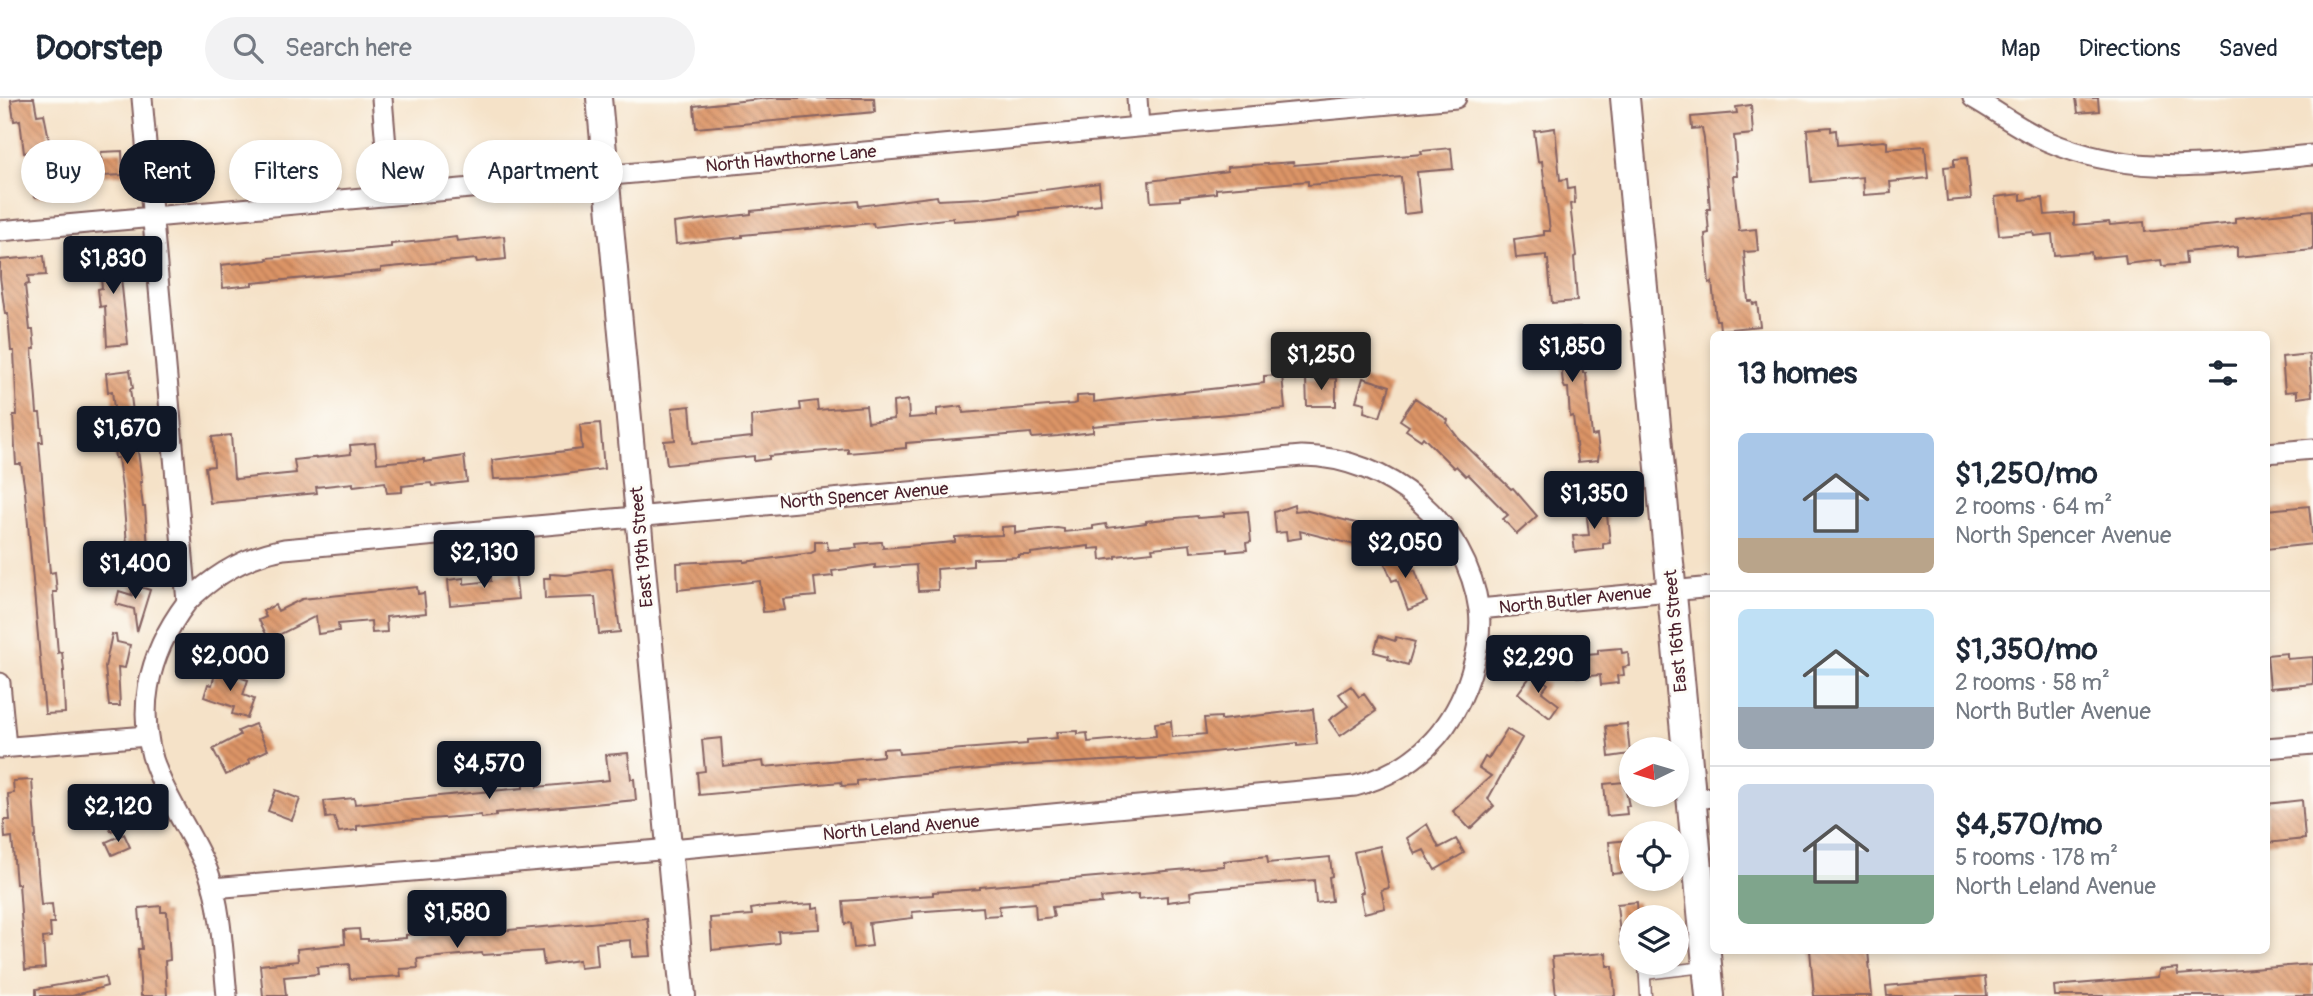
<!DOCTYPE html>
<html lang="en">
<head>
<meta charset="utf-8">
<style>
  body { margin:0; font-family:Pangolin,sans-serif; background:#f2f2f3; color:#1f2937; height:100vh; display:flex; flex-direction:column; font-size:26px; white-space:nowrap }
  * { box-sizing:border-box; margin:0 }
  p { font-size:23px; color:#747a83 }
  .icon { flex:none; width:38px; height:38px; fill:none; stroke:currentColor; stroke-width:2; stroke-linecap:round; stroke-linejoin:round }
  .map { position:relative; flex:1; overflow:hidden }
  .side { position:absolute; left:1710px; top:233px; width:560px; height:623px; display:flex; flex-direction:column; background:#fff; border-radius:10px; box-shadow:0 4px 10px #0003 }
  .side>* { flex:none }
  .banner { position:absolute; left:21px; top:42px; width:665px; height:63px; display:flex; gap:14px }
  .needle { width:46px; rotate:265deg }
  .tools { position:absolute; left:1619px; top:639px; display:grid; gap:14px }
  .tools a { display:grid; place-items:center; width:70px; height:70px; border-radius:50%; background:#fff; box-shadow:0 4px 10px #0003; font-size:35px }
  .price { position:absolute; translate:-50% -60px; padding:0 16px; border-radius:7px; background:#111827; color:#fff; font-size:23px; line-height:46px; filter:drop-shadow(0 2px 4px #0008) }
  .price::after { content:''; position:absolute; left:50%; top:42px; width:21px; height:16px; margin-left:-10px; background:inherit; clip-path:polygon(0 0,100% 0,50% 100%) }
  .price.on { background:#222; color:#fff }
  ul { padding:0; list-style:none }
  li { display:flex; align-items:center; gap:21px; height:175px; padding:0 28px }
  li+li { border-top:2px solid #e0e1e3 }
  li span { display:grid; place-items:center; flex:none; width:196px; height:140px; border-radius:10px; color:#555 }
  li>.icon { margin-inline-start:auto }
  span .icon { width:84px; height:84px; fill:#fffc; stroke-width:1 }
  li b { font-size:30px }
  h2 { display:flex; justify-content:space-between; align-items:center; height:84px; padding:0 28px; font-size:30px }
  .chip { padding:0 24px; border-radius:32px; background:#fff; box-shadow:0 4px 10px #0003; font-size:24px; line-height:63px }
  .chip.on { background:#111827; color:#fff }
  header { display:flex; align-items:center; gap:42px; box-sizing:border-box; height:98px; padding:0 35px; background:#fff; border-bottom:2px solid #e0e1e3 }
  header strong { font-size:33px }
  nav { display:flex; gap:38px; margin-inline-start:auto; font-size:24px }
  .search { width:490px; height:63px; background:#f2f2f3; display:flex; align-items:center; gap:18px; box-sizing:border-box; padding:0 24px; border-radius:38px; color:#747a83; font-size:26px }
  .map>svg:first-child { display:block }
</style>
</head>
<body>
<header>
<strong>Doorstep</strong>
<div class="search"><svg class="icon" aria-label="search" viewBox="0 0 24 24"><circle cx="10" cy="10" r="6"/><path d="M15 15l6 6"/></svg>Search here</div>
<nav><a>Map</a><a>Directions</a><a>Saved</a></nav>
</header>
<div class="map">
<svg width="2313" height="898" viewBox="0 0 2313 898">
  <defs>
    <pattern id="building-back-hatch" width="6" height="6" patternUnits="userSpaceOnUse" patternTransform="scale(1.75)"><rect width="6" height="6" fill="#dc9466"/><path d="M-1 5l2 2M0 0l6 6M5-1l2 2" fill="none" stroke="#b47854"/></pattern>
  </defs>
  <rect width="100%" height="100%" fill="#fdfcf7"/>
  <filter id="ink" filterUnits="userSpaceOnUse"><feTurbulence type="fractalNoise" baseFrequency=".0143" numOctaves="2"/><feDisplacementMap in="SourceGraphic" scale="14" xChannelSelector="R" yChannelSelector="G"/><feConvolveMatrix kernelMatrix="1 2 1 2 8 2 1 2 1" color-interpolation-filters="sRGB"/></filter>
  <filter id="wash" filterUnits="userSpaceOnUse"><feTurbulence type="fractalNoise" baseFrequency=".00686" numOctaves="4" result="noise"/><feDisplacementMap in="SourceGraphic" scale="28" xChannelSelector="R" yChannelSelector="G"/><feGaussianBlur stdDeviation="1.57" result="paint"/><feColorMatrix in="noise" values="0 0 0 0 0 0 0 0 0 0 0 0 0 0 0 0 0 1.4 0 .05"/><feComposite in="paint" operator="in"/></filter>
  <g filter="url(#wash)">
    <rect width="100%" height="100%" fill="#f5e2c8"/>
    <g id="blocks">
      <path fill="url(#building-back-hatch)" d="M22,0H34L37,17L44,16L48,36L52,78H57L58,97L34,99L29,54L24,55L20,22L14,23L11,2Z
        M770,0H874L875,14L696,30L694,8Z
        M2076,0H2098L2099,13L2078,15Z
        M1751,7L1753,36L1734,38L1737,78H1733L1739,133L1756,131L1758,153L1744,154L1748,203H1752L1753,206L1757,205L1760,228L1720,232L1719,222H1716L1712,184L1709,185L1706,149L1705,136L1709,135L1707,111H1710L1704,41L1702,30L1692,31L1691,19L1737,15L1736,9Z
        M1831,29V33L1836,32L1837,47L1884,43L1887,44V51L1925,48L1928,80L1890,84L1891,95L1864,97L1863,79L1811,84L1807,31Z
        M1555,30L1560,82L1567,81L1568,91L1574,90L1575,105L1570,106L1576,158L1574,159L1577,203L1552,205L1548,162H1546V157L1516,160L1514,141L1544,137V133H1550L1542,63L1538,64L1534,33Z
        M1451,50L1453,71L1417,74L1421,114L1404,116L1401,79L1308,87V83L1216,91V95L1180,99V102L1151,104L1149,83L1227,73V69L1293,64L1294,67L1422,56L1421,53Z
        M122,53L123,77L103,78L101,54Z
        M1967,60L1971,101L1947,103L1944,69L1954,68V61Z
        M1099,85L1101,106L1020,114V117L983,121L953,123V120L874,129L873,125L742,137V139L676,146L674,125L751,116V113L858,103L859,108L937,98L938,102L981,100Z
        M2021,96V102L2043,100L2045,117L2074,115V127L2109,124L2110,127L2144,124L2145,134L2235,125V120L2313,112V152L2237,159V149L2185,154L2186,166L2162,168L2161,162L2126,166L2125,157L2092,160L2091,154L2054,157L2052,136L2034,138L2033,134L1999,137L1995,99Z
        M504,138L506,161L477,164L476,161L422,166L381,170V173L252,185V187L223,190L221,167L268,162L267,160L391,149V146L433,142L456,139L457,143Z
        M120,148V170L128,246L107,248L105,208L100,209L98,191L102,190L98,150Z
        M44,158L46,177L28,178L29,186L25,187L30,232H33L35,251H32L37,315H40L43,344H39L50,475L55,474L57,494H53L58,555L62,554L64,573H63L65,615L45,616L25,393L21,366H16L13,317H17L14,253H11L8,216H5L0,179V162Z
        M1580,229L1583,275H1586L1592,338L1597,337L1599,354L1598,362L1578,364L1573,318L1570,319L1568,290H1565L1563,286L1560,254L1535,255L1533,232Z
        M2309,256L2312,298L2297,300V293L2285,294L2282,259Z
        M130,272L133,290L130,291L142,384H140L143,409H145L148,450L152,468L129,471L123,397L118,360H115L112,333L93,335L91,321L115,319L112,293L108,294L106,275Z
        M1282,277L1285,311L1103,327L1093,328V334L1058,338L1032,340L1031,335L906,345V350L873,353L848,355V351L769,358V361L754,363V358L667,367L664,343L675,342L672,310L690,308L693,345L752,339L751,318L801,312L800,305L817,303L818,312L866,308L868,324L894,321L893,304L908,302L909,320L937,318V311L962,308L963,315L1074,306L1077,305V298L1094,297V304L1111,302L1264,285V278Z
        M1336,280V308H1307L1306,281Z
        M1363,280L1390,288L1380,319L1364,314L1365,305L1356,303Z
        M1415,300L1448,322L1447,325L1459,341L1511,391L1513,390L1537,418L1517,436L1503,421L1508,417L1468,376L1466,378L1456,368L1454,370L1423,339L1421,342L1406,332L1409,328L1400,322Z
        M600,325L604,371L535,380L494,381L492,362L582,351L580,327Z
        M231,337L234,380L236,381L296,375L294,362L351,356L350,347L375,345L377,365L424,361V364L464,358L467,384L432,388L431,385L402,388V394L387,395L385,384L353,388V385L316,389L317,395L210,405L205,369L214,368L212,339Z
        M1294,407L1295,413L1304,412L1368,428L1363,449L1300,433L1301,440L1287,442L1286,434L1276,435L1274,414Z
        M1606,408L1610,445L1603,446V451L1575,454L1573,438L1589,437L1586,411Z
        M2309,408L2313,446L2266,451V412Z
        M1248,413L1251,444L1246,445L1247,452L1227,454V451L1191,454L1190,446L1152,450L1153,454L1116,458V460L1101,462L1100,450L1089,451V448L1031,455V457H1019V459L973,461V468L937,471L938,492L918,493L916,467L875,470V467L847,471L832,473L833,478L814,480L816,498L783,501L785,512L763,514L760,483L678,492L677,465L744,462V464L811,455L815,453V444H827L828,452L857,450L856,446L880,444H882L883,450L955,444V439L1002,437V429L1015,428V435L1057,430L1064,431V434L1093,431V428L1106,426L1107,430L1146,425V423L1197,418L1198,420L1224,418V415Z
        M1399,452L1408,475L1415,472L1427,504L1408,512L1397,481L1392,483L1382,458Z
        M612,470L620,534L599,536L595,499L545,501L544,480H550V476L566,477Z
        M515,474L518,501L450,507L448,482L464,480V486L491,483V476Z
        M131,486L150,492L137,534L134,511L116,506L119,493L132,497Z
        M417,489L418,496L424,495L426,515L386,519L387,534L372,535L371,523L338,526L339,533L318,536L316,518L269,542L259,522L266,519L263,513L275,507L278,513L302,501Z
        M112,536L116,537L117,544L130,547L125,570L118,569L120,608H109L105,569Z
        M1379,538L1395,543L1396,539L1415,544L1408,567L1388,561L1389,558L1374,554Z
        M1621,550L1622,555L1628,554L1629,568L1623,569L1624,577L1617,578L1618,585L1601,587L1600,577L1577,579L1575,558L1598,556V552Z
        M2287,555V561L2313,559V586L2270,590L2267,557Z
        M216,572L248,582L243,597L254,601L247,620L232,616L234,609L204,599L208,586L212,587Z
        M1533,575L1548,586L1542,594L1559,607L1550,620L1518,595Z
        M1351,588L1359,599L1364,596L1376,613L1340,638L1329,622L1348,608L1339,596Z
        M1313,611L1317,646L1297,648V645L1156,660L1014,668L900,678L857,683V687L842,688L841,684L699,697L697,674L705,673L702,642L721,640L723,668L763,663L764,669L883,658V651L898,650L899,656L1027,646V642L1057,640L1056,634L1078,633V636L1087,635L1088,644L1156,638L1155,625L1171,623L1172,639L1206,636L1204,620L1221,619V622Z
        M255,626L268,652L249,661L250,665L226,677L213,651L240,637L238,633Z
        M1627,626L1630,656L1609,659L1606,628Z
        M1507,631L1522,640L1488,701L1494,708L1470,731L1453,713L1491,678L1479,670L1485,659L1488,661Z
        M628,655L631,681H634L636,702L496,715V718L481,720V717L404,723L357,728V732L339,734L334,719L326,720L324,703L354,700L355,706L523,690V686L537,685V689L609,682L606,657Z
        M32,682L36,739H35L41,807L52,806L54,825H50L51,839L43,840L45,870L25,872L19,786H16L12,739L5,740L4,722H10L8,696L14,695L13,683Z
        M1624,684L1629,708H1626L1627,716L1607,718L1604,686Z
        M276,692L300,701L292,722L268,713Z
        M121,702L124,709L127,708L132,720L128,722L130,725L111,733L101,710Z
        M2302,702L2305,741L2266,745V706Z
        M1427,726L1439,750L1456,741L1464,755L1435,772L1424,752L1415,756L1407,740Z
        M124,736L130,749L112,757L106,744Z
        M1630,742L1631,774L1612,776L1609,744Z
        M1380,748L1389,790L1381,792L1385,810L1364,815L1360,795L1363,794L1354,754Z
        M1267,758L1268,765L1330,759L1332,778L1329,779L1332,803L1316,805L1314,782L1197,792L1190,794L1191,801L1167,804V798L1138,801V796L1101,800L1102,805L1052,809L1054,819L1036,821L1035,805L999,808L1000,817L984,818L983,809L912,814L913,820L869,825L872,848L854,850L851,825L845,826L843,803L933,797V794L980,791V789L1224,768V763Z
        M1637,804L1638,819H1631V847H1621L1617,806Z
        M813,806V810L819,809L820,831L778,833L779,845L712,852L710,820L752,817L751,811L762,809Z
        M161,808V814H167L170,862L165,863L167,898H141L138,851H142L139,810Z
        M647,820L651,858L632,859L631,842L596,845L598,868L580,870L579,862L544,867L542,853L483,857L482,855L417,861L418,870L400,871L401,878L350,881L349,866L317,869L318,876L284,879L286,898H263L260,867L298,863L297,851L345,846L344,832L359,831L360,841H368V843L406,840V837L451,831L452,837Z
        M1810,852H1868L1872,898H1814Z
        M1606,855L1607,868H1613L1615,898H1556L1552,859Z
        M2313,866V898H2055L2054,888L2158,879L2159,872L2177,870L2178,877Z
        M105,879L107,888L72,898H36V891Z
        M1985,879L1987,898H1887L1886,888Z"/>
    </g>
  </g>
  <g filter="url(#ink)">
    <use href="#blocks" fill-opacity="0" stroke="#866362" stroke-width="2"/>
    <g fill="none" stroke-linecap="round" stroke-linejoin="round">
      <g stroke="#866362" stroke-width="13">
        <path id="service" d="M1644,864L1646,898
          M1645,876L1704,869"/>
      </g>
      <g stroke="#866362" stroke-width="23">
        <path id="minor" d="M142,0L187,504C147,557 133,618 160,680C174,713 196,743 209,776C222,812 223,860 227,898
          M382,0L390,97
          M1137,0L1139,29
          M1973,0C1998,14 2021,32 2047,43C2137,82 2219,65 2313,57
          M0,133L1456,0
          M2266,355L2313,351
          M187,504C214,477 246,458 284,451L1302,358C1389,359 1467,425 1479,512C1482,533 1477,555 1471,575C1453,633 1415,672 1355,688L671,751L213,790
          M1479,511L1713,489
          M0,585L6,649
          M0,650L147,638
          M2266,650L2313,646
          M1692,701L1713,699"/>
      </g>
      <g stroke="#866362" stroke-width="28">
        <path id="tertiary" d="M599,0L683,898"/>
      </g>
      <g stroke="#866362" stroke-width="32">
        <path id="secondary" d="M1625,0L1710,898"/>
      </g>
      <use href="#service" stroke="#fff" stroke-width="10"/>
      <use href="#minor" stroke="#fff" stroke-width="19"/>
      <use href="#tertiary" stroke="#fff" stroke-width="24"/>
      <use href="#secondary" stroke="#fff" stroke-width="28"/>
    </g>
  </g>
  <g text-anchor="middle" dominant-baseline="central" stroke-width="6" stroke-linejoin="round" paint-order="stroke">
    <g font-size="18" fill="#4a1f2b" stroke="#fdfcf7">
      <text transform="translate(791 61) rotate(-5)">North Hawthorne Lane</text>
      <text transform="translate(864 398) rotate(-5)">North Spencer Avenue</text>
      <text transform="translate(642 449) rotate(-95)">East 19th Street</text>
      <text transform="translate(1575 502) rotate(-6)">North Butler Avenue</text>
      <text transform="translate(1676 533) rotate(-95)">East 16th Street</text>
      <text transform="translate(901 730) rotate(-5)">North Leland Avenue</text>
    </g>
  </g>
</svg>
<div class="tools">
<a><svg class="needle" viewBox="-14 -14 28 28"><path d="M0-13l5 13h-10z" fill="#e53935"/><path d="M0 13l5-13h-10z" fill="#747a83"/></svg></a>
<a><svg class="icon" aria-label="locate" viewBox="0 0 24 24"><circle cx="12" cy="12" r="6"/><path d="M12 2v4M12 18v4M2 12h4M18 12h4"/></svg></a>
<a><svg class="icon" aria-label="layers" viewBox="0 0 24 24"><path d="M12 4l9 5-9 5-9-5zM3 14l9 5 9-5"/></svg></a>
</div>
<b class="price" style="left:113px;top:198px">$1,830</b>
<b class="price" style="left:1572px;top:286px">$1,850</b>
<b class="price on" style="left:1321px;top:294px">$1,250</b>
<b class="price" style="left:127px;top:368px">$1,670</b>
<b class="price" style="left:1594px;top:433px">$1,350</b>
<b class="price" style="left:1405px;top:482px">$2,050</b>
<b class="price" style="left:484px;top:492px">$2,130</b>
<b class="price" style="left:135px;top:503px">$1,400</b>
<b class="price" style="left:230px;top:595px">$2,000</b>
<b class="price" style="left:1538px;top:597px">$2,290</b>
<b class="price" style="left:489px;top:703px">$4,570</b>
<b class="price" style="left:118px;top:746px">$2,120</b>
<b class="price" style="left:457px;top:852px">$1,580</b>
<div class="banner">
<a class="chip">Buy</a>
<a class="chip on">Rent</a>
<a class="chip">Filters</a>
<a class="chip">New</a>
<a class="chip">Apartment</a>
</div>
<section class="side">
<h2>13 homes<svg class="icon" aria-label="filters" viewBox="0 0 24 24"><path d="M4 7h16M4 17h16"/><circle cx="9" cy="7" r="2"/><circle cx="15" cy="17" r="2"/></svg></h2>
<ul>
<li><span style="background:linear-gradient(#a9c7e8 75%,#b9a48a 0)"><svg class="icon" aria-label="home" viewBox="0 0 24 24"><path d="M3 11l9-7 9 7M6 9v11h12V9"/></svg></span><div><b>$1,250/mo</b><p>2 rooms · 64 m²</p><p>North Spencer Avenue</p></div></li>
<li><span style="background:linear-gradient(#bfe0f5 70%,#9aa5b1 0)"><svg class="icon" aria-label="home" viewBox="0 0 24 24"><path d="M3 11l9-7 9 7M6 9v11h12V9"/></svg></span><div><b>$1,350/mo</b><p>2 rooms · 58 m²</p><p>North Butler Avenue</p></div></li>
<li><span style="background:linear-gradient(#c9d6e8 65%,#7fa58c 0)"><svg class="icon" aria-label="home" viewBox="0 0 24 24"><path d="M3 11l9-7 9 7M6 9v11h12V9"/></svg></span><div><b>$4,570/mo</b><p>5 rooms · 178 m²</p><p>North Leland Avenue</p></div></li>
</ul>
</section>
</div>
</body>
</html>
